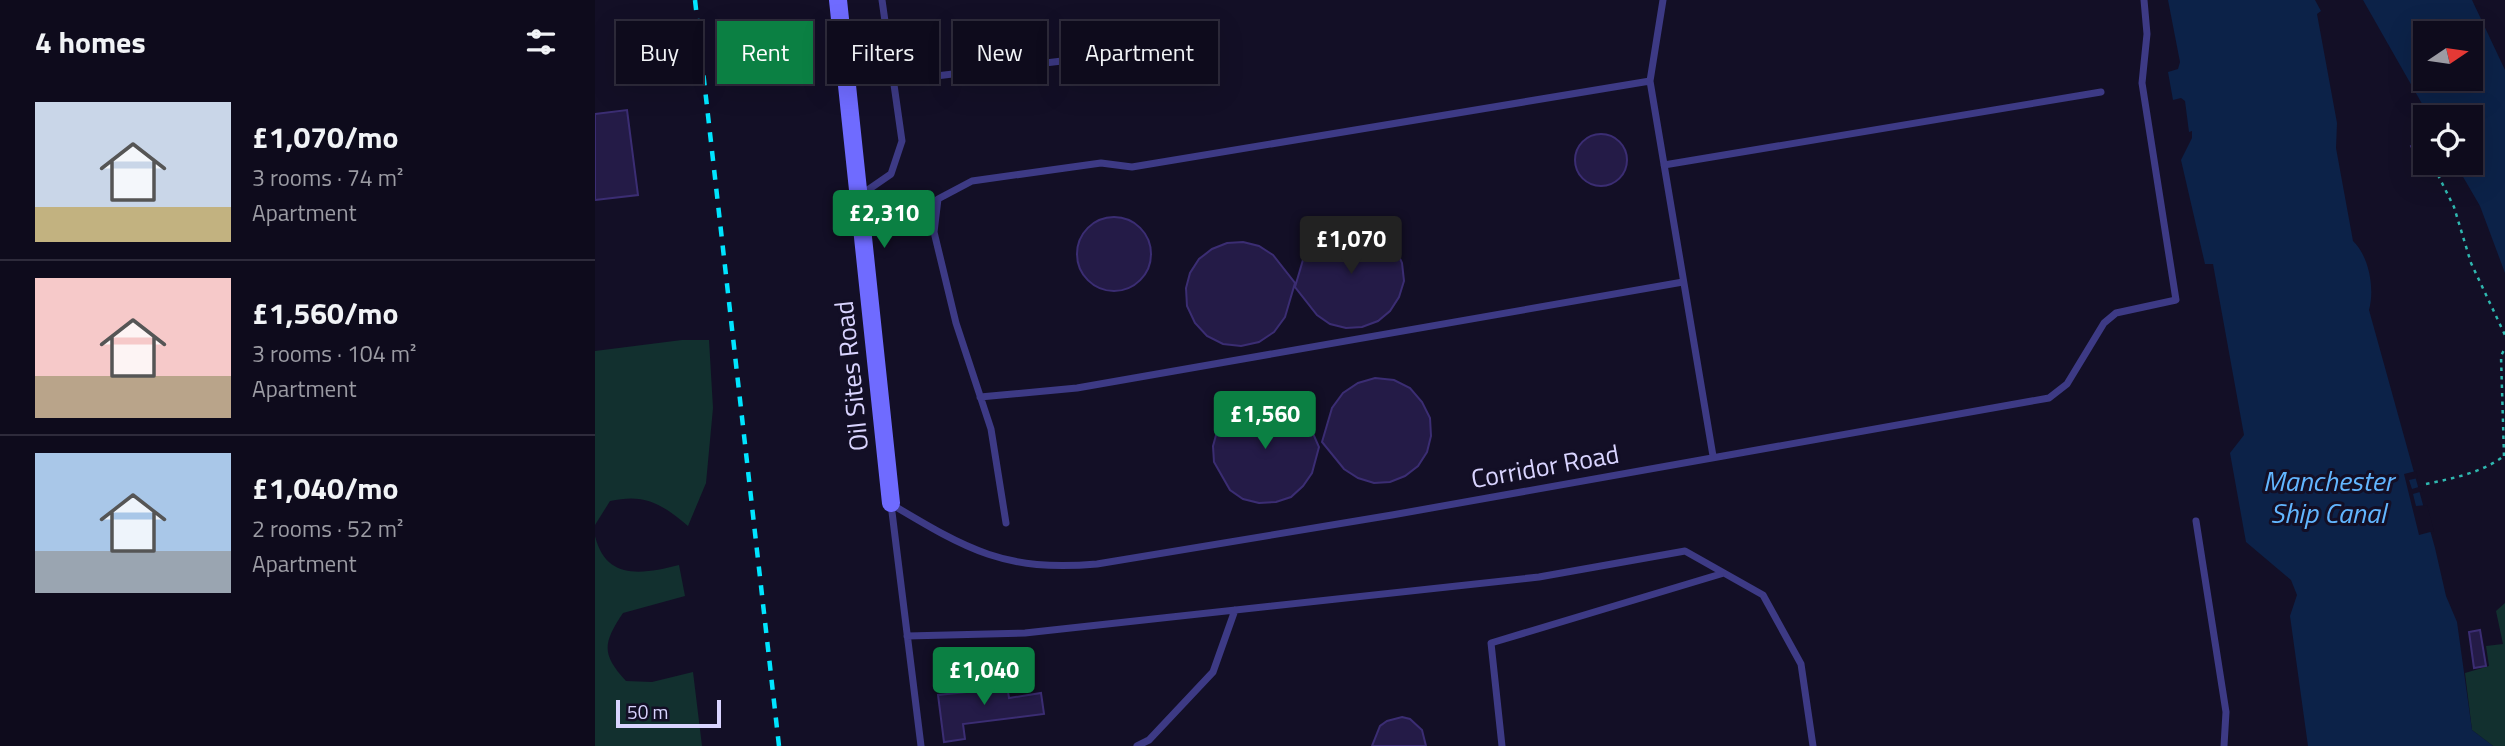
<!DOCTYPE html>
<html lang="en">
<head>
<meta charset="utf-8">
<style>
  body { margin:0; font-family:"Titillium Web",sans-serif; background:#171425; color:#f1f3f6; height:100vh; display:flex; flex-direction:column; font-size:26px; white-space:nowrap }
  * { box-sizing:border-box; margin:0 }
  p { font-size:23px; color:#9b9ba3 }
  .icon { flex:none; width:38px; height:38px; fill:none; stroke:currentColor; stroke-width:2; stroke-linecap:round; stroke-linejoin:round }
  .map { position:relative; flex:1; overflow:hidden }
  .side { display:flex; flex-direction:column; background:#0e0b1c; width:595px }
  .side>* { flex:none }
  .hud { position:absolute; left:21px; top:21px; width:665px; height:63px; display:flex; gap:14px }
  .needle { width:46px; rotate:77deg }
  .controls { position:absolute; left:1818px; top:21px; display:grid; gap:14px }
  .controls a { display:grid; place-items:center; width:70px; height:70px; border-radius:0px; background:#0e0b1c; box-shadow:0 7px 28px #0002,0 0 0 2px #2e2b3b; font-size:35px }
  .scale { position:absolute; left:21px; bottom:18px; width:105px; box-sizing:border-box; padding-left:7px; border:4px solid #d9d4ff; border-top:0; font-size:19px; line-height:24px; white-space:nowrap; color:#d9d4ff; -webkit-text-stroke:5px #130f26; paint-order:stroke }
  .price { position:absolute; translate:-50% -60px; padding:0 16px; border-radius:7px; background:#0b8043; color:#fff; font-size:23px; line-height:46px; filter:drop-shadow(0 2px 4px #0008) }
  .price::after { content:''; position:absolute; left:50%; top:42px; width:21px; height:16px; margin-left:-10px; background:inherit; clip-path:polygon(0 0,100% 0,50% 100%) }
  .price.current { background:#222; color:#fff }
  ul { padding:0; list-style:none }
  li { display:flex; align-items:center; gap:21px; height:175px; padding:0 35px }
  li+li { border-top:2px solid #2e2b3b }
  li span { display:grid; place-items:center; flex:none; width:196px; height:140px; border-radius:0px; color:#555 }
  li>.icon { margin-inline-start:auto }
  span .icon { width:84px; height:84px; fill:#fffc; stroke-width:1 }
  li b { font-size:30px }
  h2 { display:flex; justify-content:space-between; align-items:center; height:84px; padding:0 35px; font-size:30px }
  .tag { padding:0 24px; border-radius:0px; background:#0e0b1c; box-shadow:0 7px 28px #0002,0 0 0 2px #2e2b3b; font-size:24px; line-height:63px }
  .tag.current { background:#0b8043; color:#fff }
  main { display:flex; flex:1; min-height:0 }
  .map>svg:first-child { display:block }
</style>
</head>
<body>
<main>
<section class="side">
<h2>4 homes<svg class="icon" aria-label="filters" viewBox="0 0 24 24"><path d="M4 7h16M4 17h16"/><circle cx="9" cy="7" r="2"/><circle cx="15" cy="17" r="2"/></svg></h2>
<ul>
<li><span style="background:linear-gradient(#c9d6e8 75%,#c2b280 0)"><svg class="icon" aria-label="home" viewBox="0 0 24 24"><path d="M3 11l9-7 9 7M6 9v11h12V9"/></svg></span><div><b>£1,070/mo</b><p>3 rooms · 74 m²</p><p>Apartment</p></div></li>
<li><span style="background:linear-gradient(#f6c9c9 70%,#b9a48a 0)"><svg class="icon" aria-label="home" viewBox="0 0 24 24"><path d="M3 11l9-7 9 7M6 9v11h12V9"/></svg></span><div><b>£1,560/mo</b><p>3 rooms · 104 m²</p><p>Apartment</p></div></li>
<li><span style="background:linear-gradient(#a9c7e8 70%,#9aa5b1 0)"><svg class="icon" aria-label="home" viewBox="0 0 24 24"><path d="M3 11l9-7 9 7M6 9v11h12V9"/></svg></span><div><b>£1,040/mo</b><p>2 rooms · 52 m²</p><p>Apartment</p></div></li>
</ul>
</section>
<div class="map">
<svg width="1910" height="746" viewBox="0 0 1910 746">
  <rect width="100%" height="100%" fill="#130f26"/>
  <path fill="#12302f" d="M87,340H114L118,408L111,483L93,526C67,504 50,493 15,501L0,525V351Z
    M0,536C11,581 48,574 84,565L90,596L28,613C8,643 6,654 31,681L57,682L98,672L107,746H0Z
    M1910,603V746H1898L1877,730L1870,673L1894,666L1891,646L1908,644L1901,611Z"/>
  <path fill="#0c2248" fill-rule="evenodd" d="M1573,0H1720L1726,11L1722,14L1742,123L1741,148L1758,241C1774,256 1780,289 1774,310L1840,548L1851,596L1862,622L1877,730L1898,746H1713L1695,616L1702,595L1696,580L1651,542L1635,453L1649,435L1618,264H1610L1586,160L1597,138V131L1594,132L1590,101L1586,98L1578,100L1573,72L1583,69L1585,62Z
    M1768,0H1877L1910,70V273L1885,206L1860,163H1876V117H1846L1839,105L1830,109ZM1830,33H1876V79H1830Z"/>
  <path fill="#130f26" d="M1821,471L1823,478L1814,480L1817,489L1827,486L1828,491L1818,494L1821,506L1832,505L1839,531L1824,535L1809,474Z"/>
  <path fill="#241b47" stroke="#3b2d73" stroke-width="2" d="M32,110L43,195L0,200V114Z
    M980 160a26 26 0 1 1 52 0a26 26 0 1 1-52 0Z
    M1830,138V163H1857L1833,175L1816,146Z
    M482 254a37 37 0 1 1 74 0a37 37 0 1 1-74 0Z
    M753,224L771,226L787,234L800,247L807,263L809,281L804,297L795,311L783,321L767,327L751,328L735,324L722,315L700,287L710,253L720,238L735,228Z
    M648,242L664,246L678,255L700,283L690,317L679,332L664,342L646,346L628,344L612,336L600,323L592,306L591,288L595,273L604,259L617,249L632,243Z
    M780,378L799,380L815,388L827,402L835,418L836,436L832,452L823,466L810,476L795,482L779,483L763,478L749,469L727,442L737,408L748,393L763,383Z
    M666,399L684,401L701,409L713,422L724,447L717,473L708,486L696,497L681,502L664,503L648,499L635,490L619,462L618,446L623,428L634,414L649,403Z
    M1885,630L1891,666L1879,668L1874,632Z
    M411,679L414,698L446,693L449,714L368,724L370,739L349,742L343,695L371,692L370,684Z
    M807,717L815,719L827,730L831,746H777L785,726L792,721Z"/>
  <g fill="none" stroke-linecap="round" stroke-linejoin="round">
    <path stroke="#2fb8b0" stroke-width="2.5" stroke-dasharray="3.5 5" stroke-linecap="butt" d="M1843,175L1859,207L1876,263L1910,335
      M1909,456L1906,356L1910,348
      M1831,484C1859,478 1886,473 1909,456"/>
    <path stroke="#3d3a85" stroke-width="7" d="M1068,0L1055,81L1118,456
      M299,81L492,58
      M1069,165L1506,92
      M267,194L296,174L307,141L287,0
      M385,397L482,388L1088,282
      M296,504C373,550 410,572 502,564L797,515L1454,398L1472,384L1509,323L1521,313L1581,300L1547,83L1552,34L1549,0
      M296,504L326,746
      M1601,521L1631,712L1629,746
      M411,523L396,429L361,323L339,232L343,199L377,181L506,163L537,167L1055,81
      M312,636L430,633L944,577L1090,551L1168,595L1206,664L1218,746
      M542,746L554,740L618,672L640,610
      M907,746L896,643L1129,573"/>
    <path stroke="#6f6bff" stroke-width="18" d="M243,0L296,503"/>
    <path stroke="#00e5ff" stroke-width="4.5" stroke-dasharray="10 9" stroke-linecap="butt" d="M100,0L184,746"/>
  </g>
  <g text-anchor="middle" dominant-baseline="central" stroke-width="6" stroke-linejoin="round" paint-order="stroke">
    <g font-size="26" fill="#d9d4ff" stroke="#130f26">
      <text transform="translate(256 376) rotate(-96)">Oil Sites Road</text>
      <text transform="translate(950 466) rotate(-10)">Corridor Road</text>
    </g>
    <g font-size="28" font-style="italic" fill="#62b6ff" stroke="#130f26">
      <text x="1733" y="480">Manchester<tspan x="1733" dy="32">Ship Canal</tspan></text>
    </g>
  </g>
</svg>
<div class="controls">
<a><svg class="needle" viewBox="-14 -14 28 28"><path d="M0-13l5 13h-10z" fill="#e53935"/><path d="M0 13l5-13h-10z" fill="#9b9ba3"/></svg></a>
<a><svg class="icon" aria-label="locate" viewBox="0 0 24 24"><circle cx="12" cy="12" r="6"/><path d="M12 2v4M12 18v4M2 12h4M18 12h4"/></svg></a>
</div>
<div class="scale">50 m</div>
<b class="price" style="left:289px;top:250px">£2,310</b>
<b class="price current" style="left:756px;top:276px">£1,070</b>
<b class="price" style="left:670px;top:451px">£1,560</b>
<b class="price" style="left:389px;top:707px">£1,040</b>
<div class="hud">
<a class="tag">Buy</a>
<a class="tag current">Rent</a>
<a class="tag">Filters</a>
<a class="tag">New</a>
<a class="tag">Apartment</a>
</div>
</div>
</main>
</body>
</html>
